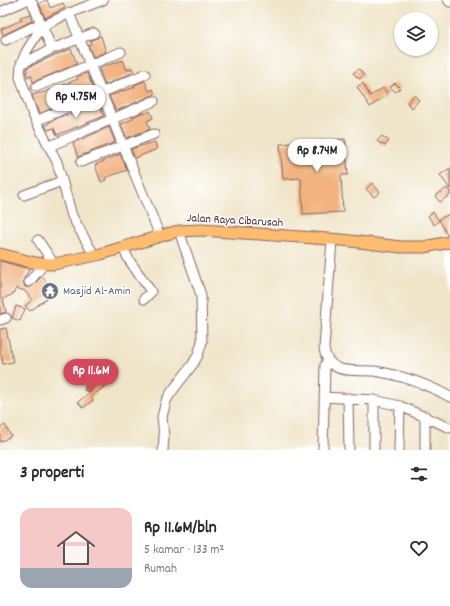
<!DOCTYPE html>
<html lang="id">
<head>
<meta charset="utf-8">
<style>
  body { margin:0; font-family:Dekko,sans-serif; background:#f2f2f3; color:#2b2b33; height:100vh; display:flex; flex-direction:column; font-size:15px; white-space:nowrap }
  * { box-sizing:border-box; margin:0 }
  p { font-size:13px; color:#7c7c81 }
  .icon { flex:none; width:22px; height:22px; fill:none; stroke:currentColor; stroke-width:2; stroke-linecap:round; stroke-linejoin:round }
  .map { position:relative; height:450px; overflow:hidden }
  .drawer { display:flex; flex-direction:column; background:#fff; flex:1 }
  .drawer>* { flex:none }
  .controls { position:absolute; left:394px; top:12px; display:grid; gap:8px }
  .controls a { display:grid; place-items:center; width:44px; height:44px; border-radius:50%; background:#fff; box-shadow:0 1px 3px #0004; font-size:20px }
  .price { position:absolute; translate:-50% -34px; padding:0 9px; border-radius:14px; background:#fff; color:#222; font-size:13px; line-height:26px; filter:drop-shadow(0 1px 2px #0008) }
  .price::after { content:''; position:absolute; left:50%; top:24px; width:12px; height:9px; margin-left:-6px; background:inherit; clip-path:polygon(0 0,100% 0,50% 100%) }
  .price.active { background:#d1495b; color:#fff }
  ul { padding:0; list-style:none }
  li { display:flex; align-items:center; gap:12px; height:100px; padding:0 20px }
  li+li { border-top:1px solid #e1e1e2 }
  li span { display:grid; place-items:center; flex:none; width:112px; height:80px; border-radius:12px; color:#555 }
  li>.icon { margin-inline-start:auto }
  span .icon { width:48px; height:48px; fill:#fffc; stroke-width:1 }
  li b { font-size:17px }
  h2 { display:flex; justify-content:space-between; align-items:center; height:48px; padding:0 20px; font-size:17px }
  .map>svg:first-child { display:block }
</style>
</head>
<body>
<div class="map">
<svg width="450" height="450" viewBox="0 0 450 450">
  <rect width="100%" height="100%" fill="#fff"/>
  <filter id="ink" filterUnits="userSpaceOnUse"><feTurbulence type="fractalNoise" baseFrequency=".025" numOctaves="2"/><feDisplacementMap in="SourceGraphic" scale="8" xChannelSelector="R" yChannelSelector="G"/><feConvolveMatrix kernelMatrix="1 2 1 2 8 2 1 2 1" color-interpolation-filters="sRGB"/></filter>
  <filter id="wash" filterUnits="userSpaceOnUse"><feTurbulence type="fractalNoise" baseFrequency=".012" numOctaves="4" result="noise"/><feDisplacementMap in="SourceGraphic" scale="16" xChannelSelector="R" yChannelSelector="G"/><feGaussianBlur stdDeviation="0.9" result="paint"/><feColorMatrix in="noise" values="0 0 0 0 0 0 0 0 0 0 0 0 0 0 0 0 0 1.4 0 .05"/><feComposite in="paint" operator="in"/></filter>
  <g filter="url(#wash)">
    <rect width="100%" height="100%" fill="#f0e5c9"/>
    <g id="blocks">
      <path fill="#f2b380" d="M47,0L50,8L63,3L65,8L45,18L39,3Z
        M30,14L32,21L3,35L1,29L22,20L20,17Z
        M101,36L106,52L93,57L88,45L91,44L90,41Z
        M71,49L77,64L33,82L31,75L27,77V68L55,55Z
        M123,60L127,70L132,68L134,72L105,85L99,68Z
        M359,69L364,75L359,79L353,73Z
        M87,73L94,90L56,105V106L39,114L32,95L45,92L78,79L77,77Z
        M145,81L149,91L153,89L155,94L116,111L109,96L135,87L134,85Z
        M363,83L370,96L383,88L388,94L370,107L357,87Z
        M395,83L400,88L396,92L390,87Z
        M414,95L419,100L412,108L407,103Z
        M98,101L104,116L57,135L54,128L48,130L45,125L48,124V123L66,114L67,116L79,111L78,110L84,108V107Z
        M150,111L153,118L147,121L150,129L127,138L121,124L133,119L132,117L144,112V114Z
        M109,127L115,142L78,157L73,143Z
        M382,136L389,141L385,146L377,141Z
        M345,139L348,175H341L343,212L303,214L301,178L283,179L280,144Z
        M155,142L157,149L135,158L131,149Z
        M120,154L127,170L105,178L106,180L101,182L95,165Z
        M450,168V189L440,175Z
        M372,183L380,192L374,197L366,189Z
        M447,188L450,192V195L440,202L435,196Z
        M433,212L439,221L434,225L428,216Z
        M450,214V235H447L439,219Z
        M0,261L29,269L23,281L25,287H31L42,276L54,293L30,311L25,306L32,300L25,291L16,288L13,294L3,299L6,312L0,314Z
        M16,306L25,309L20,321L12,318Z
        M6,328L13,362L3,364L0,350V329Z
        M101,381L105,386L91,397L93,400L83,408L78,402L90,392L84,390L88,382L96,385Z
        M5,425L11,436L0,442V428Z"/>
    </g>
  </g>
  <g filter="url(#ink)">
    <use href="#blocks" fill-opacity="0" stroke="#846462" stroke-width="1"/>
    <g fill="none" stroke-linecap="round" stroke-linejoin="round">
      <g stroke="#846462" stroke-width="11">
        <path id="minor" d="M31,0L52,49
          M448,0L450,2
          M0,12L27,0
          M69,13L160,236
          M6,40L41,23
          M21,64L52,49L94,33
          M36,87L121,52
          M43,118L145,74
          M50,146L154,101
          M81,162L154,134
          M24,195L62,181
          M38,240L54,264
          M332,240L324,348C325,357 329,364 338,368C346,372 364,370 374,371C400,375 427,384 450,397
          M123,248L129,260L150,290L151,292L144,299
          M94,255L72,216L57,162L33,115L20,77L21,64L26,52L42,26L77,10L103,0
          M29,282L44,264
          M0,320L6,318
          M324,397L374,400L400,406L450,428
          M348,398L349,450
          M163,450L164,437L162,417L166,401L170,394L193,364L198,355L202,342L201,295L179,231
          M323,450L325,365L328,361
          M374,450V400
          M399,450L400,406
          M425,450V416"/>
      </g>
      <g stroke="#846462" stroke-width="13">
        <path id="major" d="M0,254L35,263L54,264L101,254L167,234L179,231L202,230L342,240L401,247H424L450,242"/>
      </g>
      <use href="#minor" stroke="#fff" stroke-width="9"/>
      <use href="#major" stroke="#febc70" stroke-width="11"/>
    </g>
  </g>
  <defs>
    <g id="temple-disc" transform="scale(0.9)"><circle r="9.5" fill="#6b7280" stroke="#fff"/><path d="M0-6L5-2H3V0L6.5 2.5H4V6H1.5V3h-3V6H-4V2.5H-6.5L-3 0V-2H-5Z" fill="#fff"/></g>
  </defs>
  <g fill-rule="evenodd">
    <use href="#temple-disc" x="50" y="291"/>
  </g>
  <g text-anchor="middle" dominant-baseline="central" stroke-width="3" stroke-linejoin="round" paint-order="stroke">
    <g font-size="12" fill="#4a1f2b" stroke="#fff">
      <text transform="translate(235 221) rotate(3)">Jalan Raya Cibarusah</text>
    </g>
    <g font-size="12" fill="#5b616d" stroke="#fff" text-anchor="start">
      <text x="63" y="291">Masjid Al-Amin</text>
    </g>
  </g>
</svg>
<div class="controls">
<a><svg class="icon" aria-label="layers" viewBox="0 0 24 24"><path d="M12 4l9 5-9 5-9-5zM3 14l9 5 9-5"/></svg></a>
</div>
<b class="price" style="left:76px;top:119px">Rp 4.75M</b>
<b class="price" style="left:317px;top:173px">Rp 8.74M</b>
<b class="price active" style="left:91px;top:393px">Rp 11.6M</b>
</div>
<section class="drawer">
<h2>3 properti<svg class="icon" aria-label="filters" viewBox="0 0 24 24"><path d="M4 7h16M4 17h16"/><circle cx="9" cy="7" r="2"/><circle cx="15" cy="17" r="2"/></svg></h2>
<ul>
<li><span style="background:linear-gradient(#f6c9c9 75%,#9aa5b1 0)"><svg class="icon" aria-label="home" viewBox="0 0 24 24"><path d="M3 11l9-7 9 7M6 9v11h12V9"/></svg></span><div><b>Rp 11.6M/bln</b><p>5 kamar · 133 m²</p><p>Rumah</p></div><svg class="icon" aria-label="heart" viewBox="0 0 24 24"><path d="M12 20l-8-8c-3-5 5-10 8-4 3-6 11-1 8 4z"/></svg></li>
</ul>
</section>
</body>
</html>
